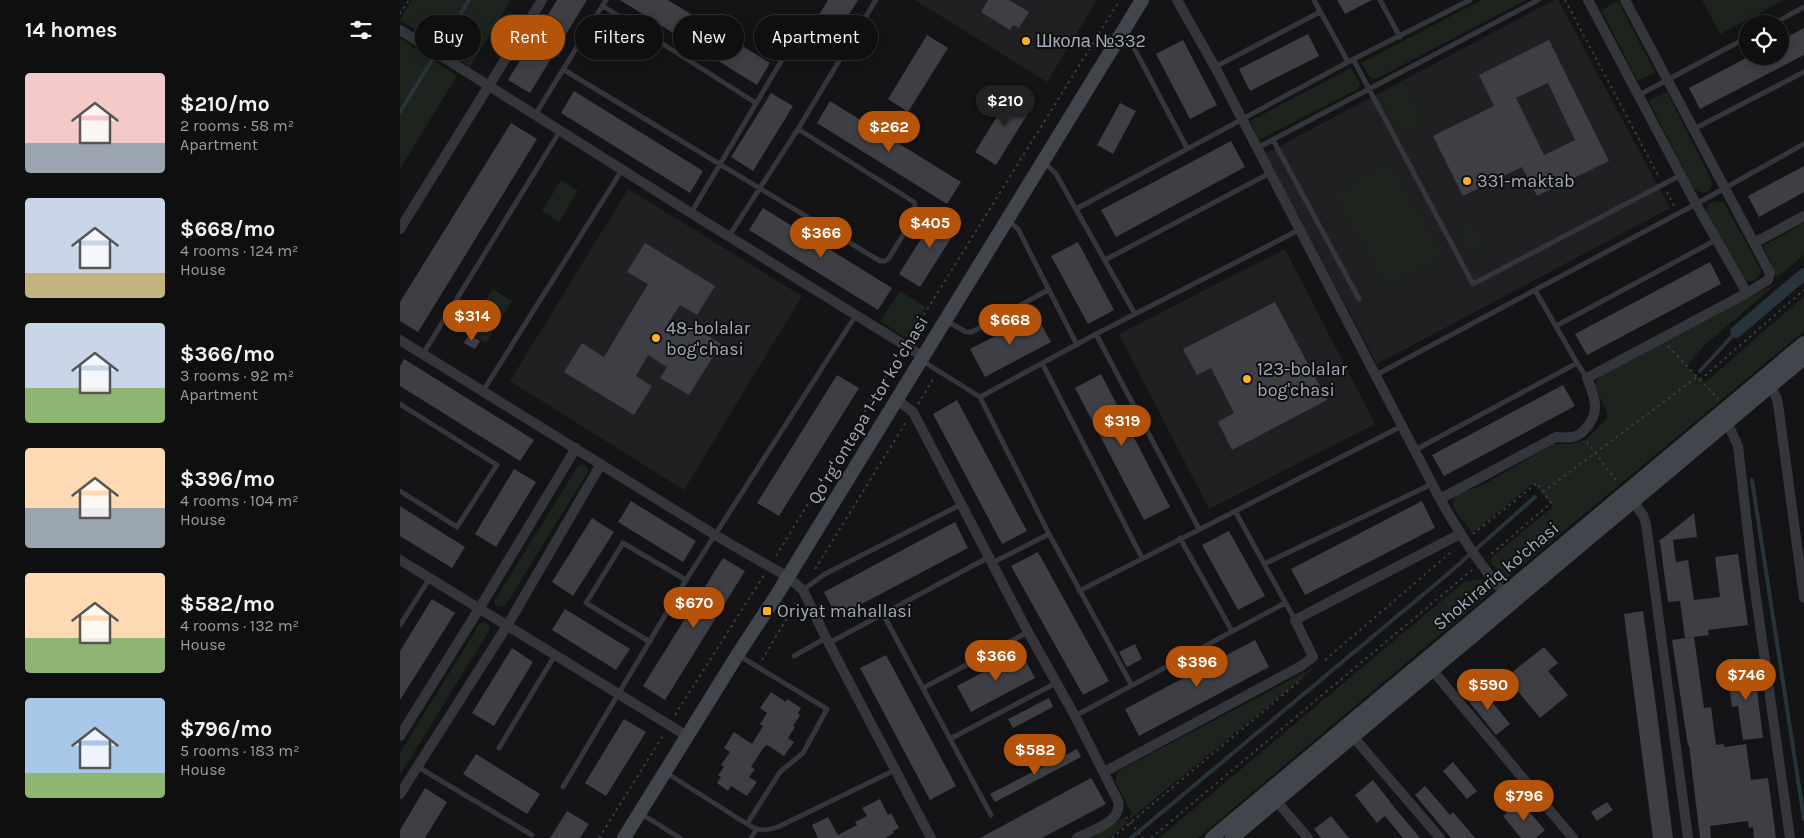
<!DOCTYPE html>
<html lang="en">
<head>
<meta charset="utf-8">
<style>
  body { margin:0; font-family:Karla,sans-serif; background:#181819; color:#f1f3f6; height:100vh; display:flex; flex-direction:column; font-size:19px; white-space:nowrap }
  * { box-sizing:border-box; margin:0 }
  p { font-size:16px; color:#9b9c9f }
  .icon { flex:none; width:28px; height:28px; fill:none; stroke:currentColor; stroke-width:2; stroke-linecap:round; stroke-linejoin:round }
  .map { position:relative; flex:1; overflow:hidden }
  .panel { display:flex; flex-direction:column; background:#0f0f10; width:400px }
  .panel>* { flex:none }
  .hud { position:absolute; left:15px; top:15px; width:475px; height:45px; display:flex; gap:10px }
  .controls { position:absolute; left:1339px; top:15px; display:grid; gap:10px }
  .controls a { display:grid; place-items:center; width:50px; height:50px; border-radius:50%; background:#0f0f10; box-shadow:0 2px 12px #0003,0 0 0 1px #2f2f30; font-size:25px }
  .price { position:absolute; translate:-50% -42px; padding:0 11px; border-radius:18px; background:#b45309; color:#fff; font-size:16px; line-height:32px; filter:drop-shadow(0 1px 2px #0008) }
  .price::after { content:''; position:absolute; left:50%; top:30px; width:15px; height:11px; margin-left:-8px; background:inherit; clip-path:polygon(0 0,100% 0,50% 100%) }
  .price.current { background:#222; color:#fff }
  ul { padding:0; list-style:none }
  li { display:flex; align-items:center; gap:15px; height:125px; padding:0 25px }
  li span { display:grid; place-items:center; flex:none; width:140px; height:100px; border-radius:5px; color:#555 }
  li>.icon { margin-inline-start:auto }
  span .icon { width:60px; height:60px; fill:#fffc; stroke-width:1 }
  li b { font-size:21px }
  h2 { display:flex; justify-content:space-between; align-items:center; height:60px; padding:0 25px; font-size:21px }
  .tag { padding:0 18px; border-radius:22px; background:#0f0f10; box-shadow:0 2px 12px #0003,0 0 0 1px #2f2f30; font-size:18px; line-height:45px }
  .tag.current { background:#b45309; color:#fff }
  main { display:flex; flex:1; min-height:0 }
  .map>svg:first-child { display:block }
</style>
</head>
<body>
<main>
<section class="panel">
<h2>14 homes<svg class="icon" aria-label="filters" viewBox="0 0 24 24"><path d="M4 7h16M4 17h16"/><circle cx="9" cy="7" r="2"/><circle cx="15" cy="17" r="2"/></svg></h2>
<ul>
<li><span style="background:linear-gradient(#f6c9c9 70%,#9aa5b1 0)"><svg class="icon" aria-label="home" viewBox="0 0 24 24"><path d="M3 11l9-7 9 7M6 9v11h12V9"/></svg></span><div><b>$210/mo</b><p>2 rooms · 58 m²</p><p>Apartment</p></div></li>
<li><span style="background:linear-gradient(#c9d6e8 75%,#c2b280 0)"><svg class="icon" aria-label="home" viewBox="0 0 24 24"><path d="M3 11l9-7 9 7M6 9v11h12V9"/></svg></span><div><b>$668/mo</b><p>4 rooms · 124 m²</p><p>House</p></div></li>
<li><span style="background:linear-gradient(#c9d6e8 65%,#8fb573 0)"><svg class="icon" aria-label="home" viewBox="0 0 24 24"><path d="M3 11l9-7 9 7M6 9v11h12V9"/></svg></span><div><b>$366/mo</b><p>3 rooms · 92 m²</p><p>Apartment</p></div></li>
<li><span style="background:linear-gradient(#ffd9b3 60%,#9aa5b1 0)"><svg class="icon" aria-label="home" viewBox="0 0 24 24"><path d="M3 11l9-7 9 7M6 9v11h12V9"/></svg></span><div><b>$396/mo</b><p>4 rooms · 104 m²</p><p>House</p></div></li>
<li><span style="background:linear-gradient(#ffd9b3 65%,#8fb573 0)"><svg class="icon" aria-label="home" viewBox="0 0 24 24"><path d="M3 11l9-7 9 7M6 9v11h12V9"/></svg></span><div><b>$582/mo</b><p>4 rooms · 132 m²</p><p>House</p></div></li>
<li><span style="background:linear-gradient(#a9c7e8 75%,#8fb573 0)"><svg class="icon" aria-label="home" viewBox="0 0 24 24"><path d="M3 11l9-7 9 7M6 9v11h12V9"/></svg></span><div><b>$796/mo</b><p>5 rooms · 183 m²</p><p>House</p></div></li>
</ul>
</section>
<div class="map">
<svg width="1404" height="838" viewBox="0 0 1404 838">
  <rect width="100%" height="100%" fill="#141416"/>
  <path fill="#202023" d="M515,0H697L647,82Z
    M1154,0H1158L1270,208L977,364L865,154Z
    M228,189L402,296L284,490L110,381Z
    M885,249L975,424L809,509L719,334Z"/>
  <path fill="#1c241d" d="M12,0H111L70,67L0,20Z
    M1082,0H1126L978,78L973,79L969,76L961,63Z
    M1302,0H1384L1320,34Z
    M1218,1L1255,72L1238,81L1201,10Z
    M0,38L57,76L0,169Z
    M951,68L960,84L958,89L859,140L850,121Z
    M1003,82L1024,123L1003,134L981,94Z
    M1267,92L1311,179L1312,186L1307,192H1299L1293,188L1249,101Z
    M992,164L1042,257L985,286L936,193Z
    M161,180L178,191L159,222L142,211Z
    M1317,201L1324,203L1361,270C1359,279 1352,284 1343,280L1306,212L1309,204Z
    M1071,220L1085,248L1072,255L1057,226Z
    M1404,223V255L1377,277L1363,246Z
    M1377,283L1304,346L1286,367L1305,383L1404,296V331L1106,579L1091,563V558L1153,507L1134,483L1072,533C1066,523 1053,511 1052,501L1060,493L1081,486L1154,444H1172L1187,439L1207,418C1207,406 1198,396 1194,384L1199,377Z
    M93,289L112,301L86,343L66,331Z
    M500,291L526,307L506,338L480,321Z
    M181,464L186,466L188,472L105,606H97L95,604V600L178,466Z
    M1084,579L1093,590L798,838H759L1064,582Z
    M84,622L89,625L90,629L0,775V753L80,623Z
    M911,669L912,670L730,819L729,817L732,813L715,781L717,773L724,768Z
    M724,818L727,823L709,838H687Z"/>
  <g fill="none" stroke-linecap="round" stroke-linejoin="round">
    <path stroke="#29333b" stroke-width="4" d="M0,112L69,0
      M1300,371L1336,332
      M1352,480L1404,819
      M731,838L1049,573L1135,497"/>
    <path stroke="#29333b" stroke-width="12" d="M1336,332L1404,274"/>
  </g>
  <path fill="#3e3f44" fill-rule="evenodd" d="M157,0H187L130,93L108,80Z
    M220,0H268L370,63L357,85Z
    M428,0H458L422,58L401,45Z
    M588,0H609L629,12L619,28L613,25L610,30L581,12Z
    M937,0H972L945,14Z
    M1404,28V55L1300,109L1289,88L1350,56H1380V41Z
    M908,34L919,56L850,91L839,69Z
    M527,35L548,48L508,112L488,99Z
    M783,40L817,105L790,119L756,54Z
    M1149,40L1209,161L1137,196L1122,167L1063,196L1033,136L1094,106L1079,75ZM1148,83L1175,140L1144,155L1116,98Z
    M614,89L635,102L596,165L575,152Z
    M174,91L303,171L290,193L161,113Z
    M371,93L393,106L353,171L331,157Z
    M430,101L561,182L547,204L417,123Z
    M720,103L736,111L713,154L697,145Z
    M111,123L137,139L18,332L0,321V302Z
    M831,141L845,167L716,237L701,210Z
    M1404,166V192L1359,217L1348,196Z
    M363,208L492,288L478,310L349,230Z
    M539,210L560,224L520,287L499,274Z
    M678,242L714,310L688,324L651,256Z
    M245,243L315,286L297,315L280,305L267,325L285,337L292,326L321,344L289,395L260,378L267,367L248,355L236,376L252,386L234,415L164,372L182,343L204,357L248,284L227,272Z
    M1310,262L1321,284L1187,355L1175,334Z
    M875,302L927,400L832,450L818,422L834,413L811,368L797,375L783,349Z
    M636,315L651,342L585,377L570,349Z
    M69,334L80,341L75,349L64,343Z
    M4,359L134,440L120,461L0,386V366Z
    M701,374L770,507L744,520L675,388Z
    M437,375L459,388L379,516L357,503Z
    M1163,385L1175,406L1044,476L1032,455Z
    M557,400L627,531L602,544L533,414Z
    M114,469L136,482L96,547L75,534Z
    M231,501L296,541L283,562L218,522Z
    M1022,501L1035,528L905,595L891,569Z
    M0,506L65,547L52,568L0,536Z
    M1294,513L1297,537L1273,540L1276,562L1288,560L1294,600L1320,597L1315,557L1338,554L1348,625L1308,630L1309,635L1294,637L1304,708L1311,707L1316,745L1324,744V747L1346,744L1351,780L1368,778L1376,838H1354L1353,827L1349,828L1348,821L1310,826L1311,838H1300L1289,745L1288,746L1272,640L1293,637L1285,638L1280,601L1268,602L1260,542H1258Z
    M192,518L214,532L173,596L152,582Z
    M555,522L568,548L437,617L424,592Z
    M829,531L865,596L838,610L802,545Z
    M638,552L709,681L683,695L611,566Z
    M323,558L345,571L265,700L243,686Z
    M32,599L55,613L0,700V651Z
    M165,609L230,649L216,670L152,630Z
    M1243,611L1255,698L1273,838H1253L1235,701L1224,614Z
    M855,640L869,667L739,736L725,709Z
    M735,644L742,659L727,667L719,652Z
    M1144,647L1158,663L1148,671L1168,695L1140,718L1106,677Z
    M112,648L133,662L94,726L72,713Z
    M621,652L635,678L571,712L557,686Z
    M486,655L556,786L530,800L460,668Z
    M1354,666L1363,738L1343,740L1338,706L1332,707L1327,669Z
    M1080,687L1110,724L1096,735L1066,698Z
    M371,692L386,702L387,699L401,708L398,713L400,715L393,726L395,727L388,738L394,742L384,756L367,745L364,747L351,767L355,769L349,777L357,782L347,796L331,786L328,791L317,783L321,777L318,775L324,767L321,765L330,752L324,748L334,732L352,744L363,726L360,724L367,713L360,708Z
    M649,698L653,707L613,728L608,719Z
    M224,719L246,732L206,796L185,783Z
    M677,749L681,757L595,802L590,794Z
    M76,754L140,794L127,814L63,774Z
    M1053,762L1077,791L1067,799L1043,771Z
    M691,778L706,804L642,838H580Z
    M973,780L995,808L1020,838H1003L985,816L977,823L955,795Z
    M1025,786L1050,815L1053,812L1075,838H1051L1015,795Z
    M25,788L47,802L25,838H0V830Z
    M480,799L488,815L491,813L499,828L493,831L494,833L485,838H418L412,825L428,817L438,835L457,825L455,822L467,816L462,808Z
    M1120,801L1145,830L1136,838H1121L1103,816Z
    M1207,802L1213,810L1197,821L1191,812Z
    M167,811L189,824L180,838H150Z
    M931,816L949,838H921L914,829Z"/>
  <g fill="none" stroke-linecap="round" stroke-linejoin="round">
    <path stroke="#3b3d43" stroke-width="2" stroke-dasharray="2.5 4" stroke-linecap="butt" d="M1165,0L1259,177
      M0,14L9,0
      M1267,192L1274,206
      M510,337L720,0
      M1268,346L1318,399
      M1300,380L1404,290
      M518,404L534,378
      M1187,442L1217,482
      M1143,492L1297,377
      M1073,534L1137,483L1151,503L1089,556
      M376,556L500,354
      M415,569L506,422
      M362,660L397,601
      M925,660L1050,553
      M275,715L364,575
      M726,817L743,838
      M199,838L264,734
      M712,838L902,679
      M751,838L1072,570"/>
    <path stroke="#35363b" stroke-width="5" d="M914,0L948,62
      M980,0L1000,37
      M203,6L356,103
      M1373,24L1404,7
      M721,35L733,46L787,148
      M953,59L1073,284L1281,175
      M815,67L920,12
      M164,70L480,261H485L489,258L513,219L516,212L514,202L398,129
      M1239,95L1348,37
      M135,115L206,0
      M1294,129L1404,72
      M873,140L959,299
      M857,148L1138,0
      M645,163L656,174L735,314
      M676,209L948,62L1070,0
      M291,213L386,53
      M609,221L618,229L677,345
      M329,236L398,129L476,0
      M705,260L870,173
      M1135,290L1177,363L1187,378
      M547,321L566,332H572L648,290
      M1156,326L1316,240
      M696,334L799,529
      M23,354L160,131
      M521,360L580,397L649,534L731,684
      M642,363L742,558
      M976,375L1296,204L1404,144
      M83,391L222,170
      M580,397L696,334L899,230
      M0,404L97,465L57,527L0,491
      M1015,450L1177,363
      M835,511L895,620
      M780,538L832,631
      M592,563L649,534
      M864,564L1032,484
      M403,590L425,574L562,504
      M679,591L1002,426
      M483,614L591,815
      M0,625L30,578
      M250,642L186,603L223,543L286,580
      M429,643L589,557
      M394,656L426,638
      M523,688L628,632
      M675,716L885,603
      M550,739L656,683
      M99,748L155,655
      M18,767L132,835
      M265,772L347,824L380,772L403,753L427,709L338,655
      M163,787L286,580L456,315
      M240,813L280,838
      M347,824C359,832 367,831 380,826L495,770
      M351,838L356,830"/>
    <path stroke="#35363b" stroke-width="10" d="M777,0L815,67L1040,499C1059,533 1079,564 1104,593
      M1188,0L1296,204L1347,293
      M0,30L291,213L522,356
      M0,229L142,0
      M1354,243L1404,216
      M0,340L315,535L388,577L403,590L426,638L531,838
      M1368,381L1377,399L1379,411L1404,598
      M496,399L513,412L628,632L675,716L718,801C723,822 692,830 677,838
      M1327,422L1338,446L1353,576L1390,838
      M1229,497L1243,515L1246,524L1288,838
      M1040,499L1156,437C1161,437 1167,438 1172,437C1178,436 1182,433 1185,429C1201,413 1195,397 1187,378L1347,293L1368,280L1370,273L1225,0
      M0,560L287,736
      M1028,665L1173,838
      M950,733L1040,838
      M0,736L79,609L176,448
      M704,772L901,666L913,657L895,620L1060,534
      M0,794L107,626L201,464
      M872,796L908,838"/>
    <path stroke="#42454c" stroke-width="14" d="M224,838L338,654L378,593L742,0
      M812,838L1404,343
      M832,838L1404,358"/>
  </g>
  <g fill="#ffb123" stroke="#0f0f11" stroke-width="2">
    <circle cx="626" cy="41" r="5"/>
    <circle cx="1067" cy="181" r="5"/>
    <circle cx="256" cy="338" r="5"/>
    <circle cx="847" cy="379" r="5"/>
    <rect x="362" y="606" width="10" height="10" rx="2.5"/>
  </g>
  <g text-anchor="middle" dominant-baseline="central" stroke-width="4" stroke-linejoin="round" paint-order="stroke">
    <g font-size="18" fill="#a4abb8" stroke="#0f0f11" text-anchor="start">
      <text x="636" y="41">Школа №332</text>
      <text x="1077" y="181">331-maktab</text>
      <text x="266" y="328">48-bolalar<tspan x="266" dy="21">bog'chasi</tspan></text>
      <text x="857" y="369">123-bolalar<tspan x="857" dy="21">bog'chasi</tspan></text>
      <text x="377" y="611">Oriyat mahallasi</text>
    </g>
    <g font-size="18" fill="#a4abb8" stroke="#0f0f11">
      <text transform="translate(468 410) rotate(-59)">Qoʻrgʻontepa 1-tor koʻchasi</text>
      <text transform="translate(1096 576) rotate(-40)">Shokirariq ko'chasi</text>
    </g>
  </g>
</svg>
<div class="controls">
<a><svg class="icon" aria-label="locate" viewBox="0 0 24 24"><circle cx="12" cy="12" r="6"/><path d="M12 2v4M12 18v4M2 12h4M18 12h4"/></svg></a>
</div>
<b class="price current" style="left:605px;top:127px">$210</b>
<b class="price" style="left:489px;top:153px">$262</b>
<b class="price" style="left:530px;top:249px">$405</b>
<b class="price" style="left:421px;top:259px">$366</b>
<b class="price" style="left:72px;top:342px">$314</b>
<b class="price" style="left:610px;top:346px">$668</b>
<b class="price" style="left:722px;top:447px">$319</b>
<b class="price" style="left:294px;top:629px">$670</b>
<b class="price" style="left:596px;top:682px">$366</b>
<b class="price" style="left:797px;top:688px">$396</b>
<b class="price" style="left:1346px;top:701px">$746</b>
<b class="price" style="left:1088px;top:711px">$590</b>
<b class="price" style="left:635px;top:776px">$582</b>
<b class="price" style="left:1124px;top:822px">$796</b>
<div class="hud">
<a class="tag">Buy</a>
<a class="tag current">Rent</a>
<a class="tag">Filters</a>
<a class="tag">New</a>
<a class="tag">Apartment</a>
</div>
</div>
</main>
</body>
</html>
